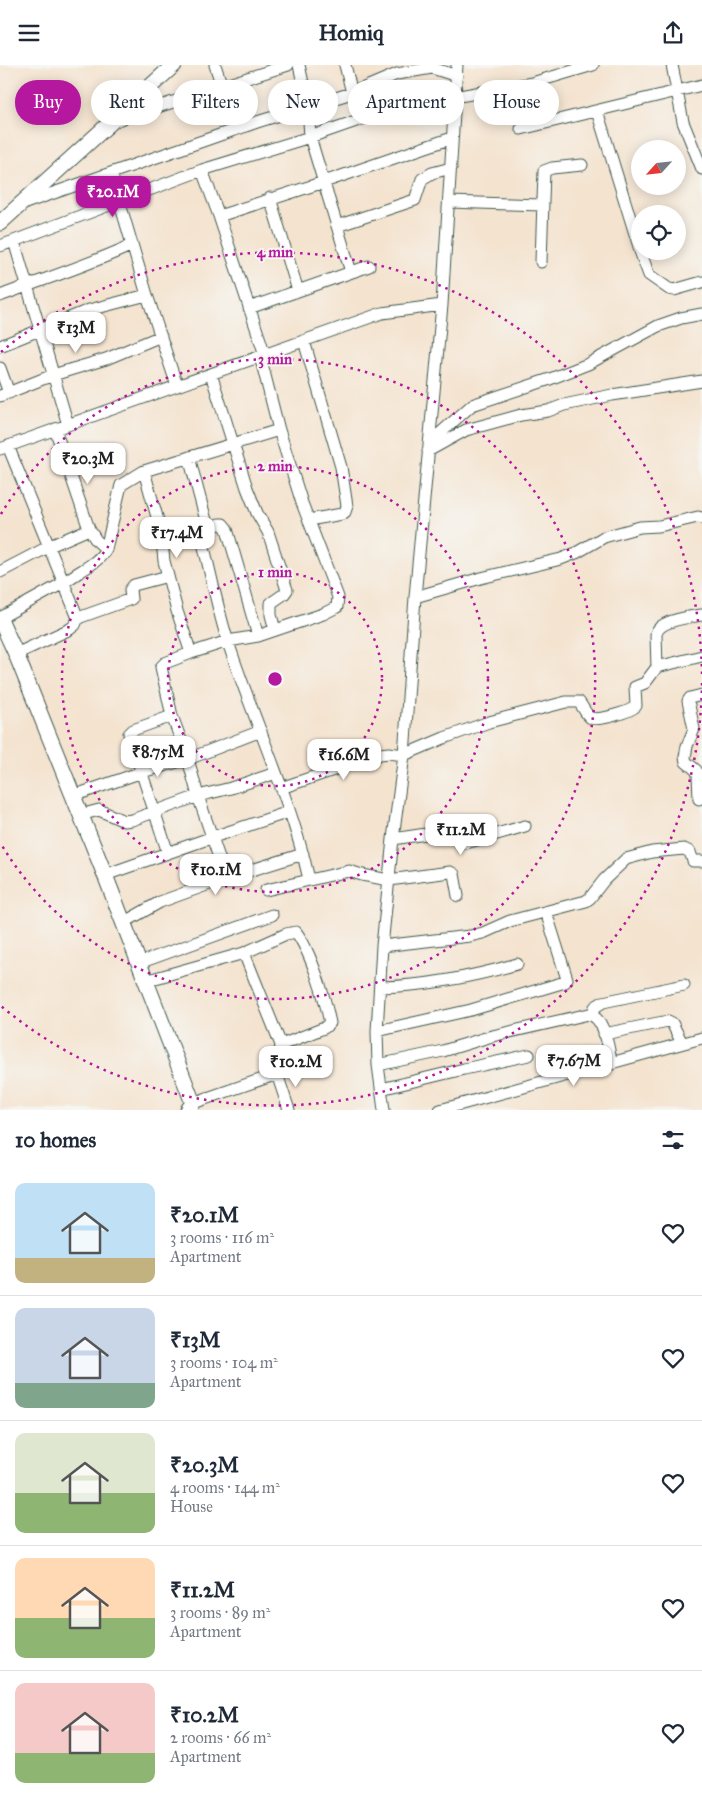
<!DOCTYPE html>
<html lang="en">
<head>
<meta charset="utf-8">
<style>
  body { margin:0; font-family:"IM FELL Great Primer",serif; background:#f6f6f7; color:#1f2937; height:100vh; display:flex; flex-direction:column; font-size:19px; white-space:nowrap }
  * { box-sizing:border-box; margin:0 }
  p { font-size:16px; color:#747a83 }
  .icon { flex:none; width:28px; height:28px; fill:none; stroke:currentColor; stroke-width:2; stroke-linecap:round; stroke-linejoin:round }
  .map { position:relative; height:1045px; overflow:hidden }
  .side { display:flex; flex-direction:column; background:#fff; flex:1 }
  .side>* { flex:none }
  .banner { position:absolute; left:15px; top:15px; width:672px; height:45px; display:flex; gap:10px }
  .needle { width:32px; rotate:243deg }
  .tools { position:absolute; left:631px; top:75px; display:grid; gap:10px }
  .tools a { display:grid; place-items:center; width:55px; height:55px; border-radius:50%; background:#fff; box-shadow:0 2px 12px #0003; font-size:25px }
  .price { position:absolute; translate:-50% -42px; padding:0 11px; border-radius:10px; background:#fff; color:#222; font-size:16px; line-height:32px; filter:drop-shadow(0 1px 2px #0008) }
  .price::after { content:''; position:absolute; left:50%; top:30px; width:15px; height:11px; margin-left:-8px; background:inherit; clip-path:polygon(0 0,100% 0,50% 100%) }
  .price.active { background:#b5179e; color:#fff }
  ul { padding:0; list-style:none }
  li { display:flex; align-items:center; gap:15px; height:125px; padding:0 15px }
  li+li { border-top:1px solid #e0e1e3 }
  li span { display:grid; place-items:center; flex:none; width:140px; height:100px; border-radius:10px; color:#555 }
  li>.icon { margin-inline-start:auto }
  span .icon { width:60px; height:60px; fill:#fffc; stroke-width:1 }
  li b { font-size:21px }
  h2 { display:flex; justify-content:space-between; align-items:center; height:60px; padding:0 15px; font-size:21px }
  .tag { padding:0 18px; border-radius:22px; background:#fff; box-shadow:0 2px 12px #0003; font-size:18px; line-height:45px }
  .tag.active { background:#b5179e; color:#fff }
  header { display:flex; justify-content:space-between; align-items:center; height:65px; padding:0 15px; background:#fff; font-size:22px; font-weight:700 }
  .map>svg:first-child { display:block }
</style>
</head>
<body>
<header><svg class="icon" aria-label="menu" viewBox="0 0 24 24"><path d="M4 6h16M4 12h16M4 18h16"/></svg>Homiq<svg class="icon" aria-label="share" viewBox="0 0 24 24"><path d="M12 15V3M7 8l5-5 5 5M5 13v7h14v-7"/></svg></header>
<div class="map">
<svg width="702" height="1045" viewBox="0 0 702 1045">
  <rect width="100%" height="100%" fill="#f6f6f2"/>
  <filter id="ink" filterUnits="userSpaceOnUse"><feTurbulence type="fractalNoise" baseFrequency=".02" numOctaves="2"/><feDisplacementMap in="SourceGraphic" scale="10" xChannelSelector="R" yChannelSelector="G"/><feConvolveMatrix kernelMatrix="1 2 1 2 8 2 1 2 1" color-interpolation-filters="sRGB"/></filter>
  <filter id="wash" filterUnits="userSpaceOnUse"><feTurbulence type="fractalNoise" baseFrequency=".0096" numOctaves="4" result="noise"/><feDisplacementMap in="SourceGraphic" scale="20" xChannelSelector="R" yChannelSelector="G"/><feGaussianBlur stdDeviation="1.12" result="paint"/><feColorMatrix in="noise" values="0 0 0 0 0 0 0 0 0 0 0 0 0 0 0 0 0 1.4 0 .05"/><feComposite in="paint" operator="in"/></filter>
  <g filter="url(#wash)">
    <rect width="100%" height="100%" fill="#f4e3cf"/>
  </g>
  <g filter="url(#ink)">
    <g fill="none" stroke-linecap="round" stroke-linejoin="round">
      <g stroke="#3f564b" stroke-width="13">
        <path id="street" d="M215,0L236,64
          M299,0L308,41L310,72L351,207
          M345,0L352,28
          M672,0L683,57L702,104
          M597,46L640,185
          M114,56L288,0
          M521,64L702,20
          M202,105L310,72L399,41L424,35L454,32L532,18L593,0
          M111,108L147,230L177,321
          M270,133L298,226
          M449,137L542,140
          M25,138L257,57L352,28L397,9L432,3L457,11
          M219,151L324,117L452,73
          M337,161L415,135L422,114L432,108L451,103
          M0,181L14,176
          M640,186L649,210L669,224L674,225L702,217
          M541,197L544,106L552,103L582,100
          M0,231C44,214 89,200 132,180
          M249,243L369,201
          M304,276L341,402L347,441L345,447L342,449L309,455
          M0,281L89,245L147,230
          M0,303L9,328
          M211,309L247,423L257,448L268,467L287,525L284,529L271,538V550L275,565
          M0,331L53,310L106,294L161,271
          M68,360L14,176L202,105L219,151L265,290
          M55,364L89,464L96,475L106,484
          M429,378L472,340L550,314L588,299L658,261L681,253L702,249
          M8,381L78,553L75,560L70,564L16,589
          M0,384L382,248L442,240L457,0
          M428,386L466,365L521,350L548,346L564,340L612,330L702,316
          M189,392L208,463
          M144,406L161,466L164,496L177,546L191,588
          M0,507L50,481L89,464
          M415,532L481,513L561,494L576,488L604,472L640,462L659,461L698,452L702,453
          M0,553L65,517C78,506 98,499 106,484L121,420L144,406L279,365L260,291
          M78,553L131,534L130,525L134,520L168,511
          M258,571L227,464L223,459H219L203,465L201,470C210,505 217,542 228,577C254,656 290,732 309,814
          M657,602L656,570C657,555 690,552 702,550
          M281,723L380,689L389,688L404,690L444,673L489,657L566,637H579C583,642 586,650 591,653C599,656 630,647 636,641L635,622L645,618L657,602L702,591
          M73,731L142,707L188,694L261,666
          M699,734L698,709L696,705L686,697L685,692L687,681L694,664L688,636L690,633L702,630
          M80,750L99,745L124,756L132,755L198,731L231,723L276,708
          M393,774L446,766L462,778H466L525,761
          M168,788L129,669L133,665L172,651
          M105,810L213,772L289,747
          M226,813L198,731L188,694L172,651L161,602L165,598L191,588L228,576L258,571L323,549L337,542L338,532L302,438L279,365
          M266,825L349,806L362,810L389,815L450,807L454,809L458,831
          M123,858L160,837L226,813L303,789
          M382,881L470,871L483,868L510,856L586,836L590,833L604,815L626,794L652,787L684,784L690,787L693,796H702
          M139,898L272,850
          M145,916L244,888L286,869L296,867C311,887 325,933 330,958L324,963L281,980
          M380,922C427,921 472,912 517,899
          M592,950L595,942L603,937L684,920
          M377,966L471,945L565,917L567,914L546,847
          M604,969L668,956L672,958L682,978
          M378,1000L443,986L492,971L589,949C606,954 608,984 612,999
          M277,1009L289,1045
          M381,1024L464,1004L529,990
          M193,1038L277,1009L281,980L244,888
          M384,1045L378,1000L377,966L382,881L393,774L404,690L415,532L442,240
          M440,1045L702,973"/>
      </g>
      <g stroke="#3f564b" stroke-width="17">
        <path id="secondary" d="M0,158L174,0
          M0,554L16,589L105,810L193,1038L188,1045"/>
      </g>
      <use href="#street" stroke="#fff" stroke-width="11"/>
      <use href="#secondary" stroke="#fff" stroke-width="15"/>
    </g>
  </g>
  <g fill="none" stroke="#b5179e" stroke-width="2.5" stroke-dasharray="2.5 5">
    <circle cx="275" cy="614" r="107"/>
    <circle cx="275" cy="614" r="213"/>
    <path d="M1 449A320 320 0 1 1 1 779"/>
    <path d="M702 618A427 427 0 0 1 1 941M1 287A427 427 0 0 1 702 610"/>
  </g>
  <circle cx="275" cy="614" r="8" fill="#b5179e" stroke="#f6f6f2" stroke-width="2.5"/>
  <g font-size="15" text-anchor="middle" font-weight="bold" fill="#b5179e" stroke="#f6f6f2" stroke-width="4" stroke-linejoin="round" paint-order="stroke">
    <text x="275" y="192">4 min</text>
    <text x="275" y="299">3 min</text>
    <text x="275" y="406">2 min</text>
    <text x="275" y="512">1 min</text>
  </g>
</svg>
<div class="tools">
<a><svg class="needle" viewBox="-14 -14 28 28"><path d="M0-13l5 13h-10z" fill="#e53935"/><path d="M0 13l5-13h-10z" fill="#747a83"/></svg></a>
<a><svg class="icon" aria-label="locate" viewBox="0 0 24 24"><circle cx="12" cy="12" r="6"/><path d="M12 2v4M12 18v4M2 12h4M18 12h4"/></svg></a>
</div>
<b class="price active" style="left:113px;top:153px">₹20.1M</b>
<b class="price" style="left:76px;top:289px">₹13M</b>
<b class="price" style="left:88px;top:420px">₹20.3M</b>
<b class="price" style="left:177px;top:494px">₹17.4M</b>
<b class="price" style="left:158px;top:713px">₹8.75M</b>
<b class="price" style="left:344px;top:716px">₹16.6M</b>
<b class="price" style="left:461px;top:791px">₹11.2M</b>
<b class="price" style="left:216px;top:831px">₹10.1M</b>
<b class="price" style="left:574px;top:1022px">₹7.67M</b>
<b class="price" style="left:296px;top:1023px">₹10.2M</b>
<div class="banner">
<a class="tag active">Buy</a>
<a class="tag">Rent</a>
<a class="tag">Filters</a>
<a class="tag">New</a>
<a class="tag">Apartment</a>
<a class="tag">House</a>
</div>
</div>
<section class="side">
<h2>10 homes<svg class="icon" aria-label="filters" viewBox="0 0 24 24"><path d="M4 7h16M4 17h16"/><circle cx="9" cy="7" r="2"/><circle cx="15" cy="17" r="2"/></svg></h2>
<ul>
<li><span style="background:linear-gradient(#bfe0f5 75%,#c2b280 0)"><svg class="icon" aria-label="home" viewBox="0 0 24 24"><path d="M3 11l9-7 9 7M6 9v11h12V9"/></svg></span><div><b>₹20.1M</b><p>3 rooms · 116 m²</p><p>Apartment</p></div><svg class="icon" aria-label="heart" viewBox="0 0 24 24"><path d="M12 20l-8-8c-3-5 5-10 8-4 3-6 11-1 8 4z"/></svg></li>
<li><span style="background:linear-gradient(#c9d6e8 75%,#7fa58c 0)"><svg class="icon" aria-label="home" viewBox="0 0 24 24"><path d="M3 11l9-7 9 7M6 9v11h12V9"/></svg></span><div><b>₹13M</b><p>3 rooms · 104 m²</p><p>Apartment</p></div><svg class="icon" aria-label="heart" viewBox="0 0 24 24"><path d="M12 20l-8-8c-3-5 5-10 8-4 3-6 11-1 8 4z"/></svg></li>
<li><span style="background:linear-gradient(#dfe7d0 60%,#8fb573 0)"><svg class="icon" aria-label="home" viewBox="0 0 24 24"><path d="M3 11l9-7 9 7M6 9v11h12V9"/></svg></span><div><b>₹20.3M</b><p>4 rooms · 144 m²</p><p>House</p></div><svg class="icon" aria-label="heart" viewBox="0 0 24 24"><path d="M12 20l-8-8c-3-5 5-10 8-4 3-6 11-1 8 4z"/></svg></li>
<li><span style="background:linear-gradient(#ffd9b3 60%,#8fb573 0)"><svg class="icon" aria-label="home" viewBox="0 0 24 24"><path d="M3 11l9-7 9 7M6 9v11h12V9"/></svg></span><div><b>₹11.2M</b><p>3 rooms · 89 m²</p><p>Apartment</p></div><svg class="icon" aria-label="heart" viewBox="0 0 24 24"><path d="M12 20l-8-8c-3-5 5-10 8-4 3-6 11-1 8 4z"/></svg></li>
<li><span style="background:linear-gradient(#f6c9c9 70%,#8fb573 0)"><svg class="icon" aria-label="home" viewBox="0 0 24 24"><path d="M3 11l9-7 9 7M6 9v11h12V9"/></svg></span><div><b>₹10.2M</b><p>2 rooms · 66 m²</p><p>Apartment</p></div><svg class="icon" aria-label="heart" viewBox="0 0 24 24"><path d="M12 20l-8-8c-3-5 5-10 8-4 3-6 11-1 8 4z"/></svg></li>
</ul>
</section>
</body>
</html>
